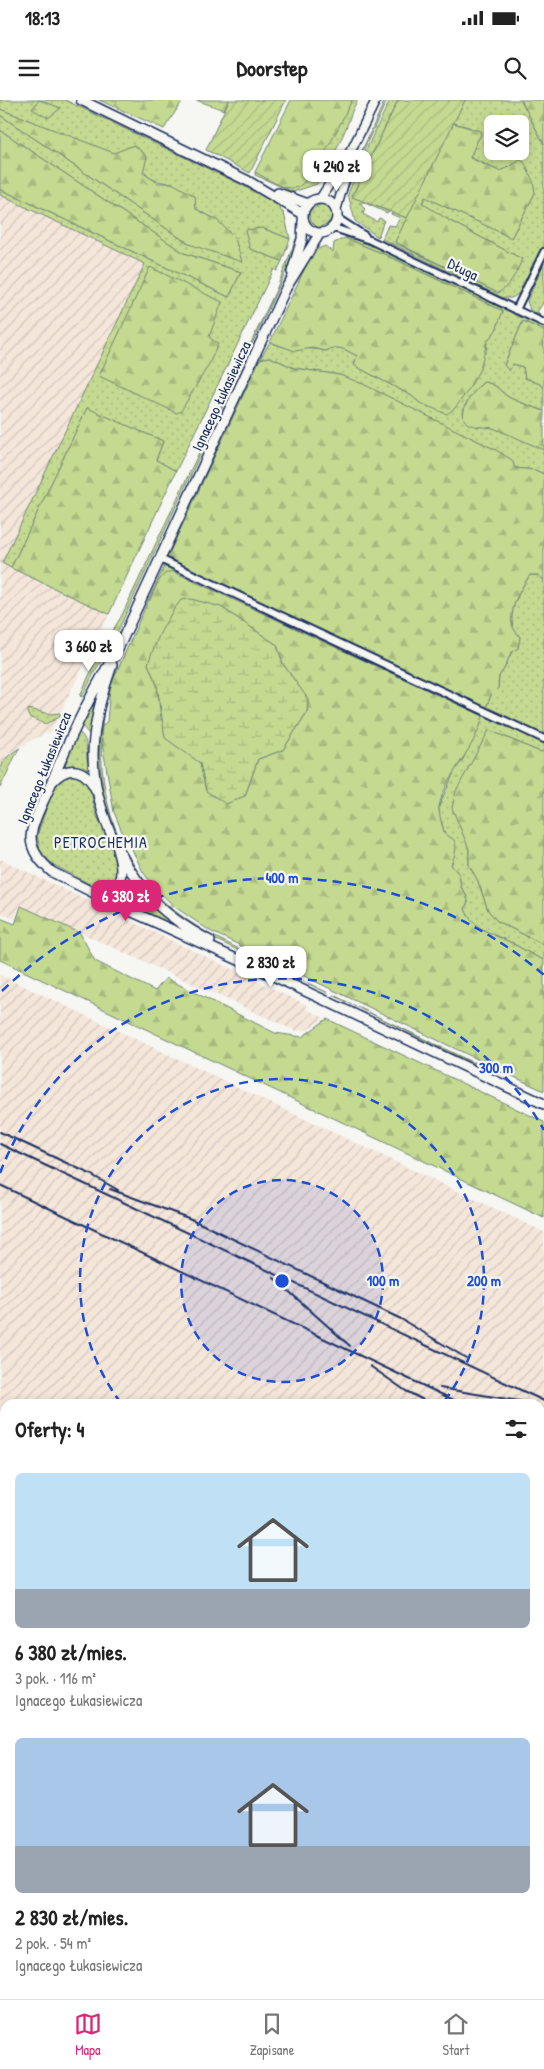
<!DOCTYPE html>
<html lang="pl">
<head>
<meta charset="utf-8">
<style>
  body { margin:0; font-family:"Patrick Hand",sans-serif; background:#f2f2f2; color:#222; height:100vh; display:flex; flex-direction:column; font-size:19px; white-space:nowrap }
  * { box-sizing:border-box; margin:0 }
  p { font-size:16px; color:#767676 }
  .icon { flex:none; width:28px; height:28px; fill:none; stroke:currentColor; stroke-width:2; stroke-linecap:round; stroke-linejoin:round }
  .map { position:relative; flex:1; overflow:hidden }
  .sheet { position:absolute; left:0px; top:1299px; width:545px; height:601px; display:flex; flex-direction:column; background:#fff; border-radius:15px 15px 0 0; box-shadow:0 2px 8px #0003 }
  .sheet>* { flex:none }
  .tools { position:absolute; left:484px; top:15px; display:grid; gap:10px }
  .tools a { display:grid; place-items:center; width:45px; height:45px; border-radius:8px; background:#fff; box-shadow:0 2px 8px #0003; font-size:25px }
  .price { position:absolute; translate:-50% -42px; padding:0 11px; border-radius:10px; background:#fff; color:#222; font-size:16px; line-height:32px; filter:drop-shadow(0 1px 2px #0008) }
  .price::after { content:''; position:absolute; left:50%; top:30px; width:15px; height:11px; margin-left:-8px; background:inherit; clip-path:polygon(0 0,100% 0,50% 100%) }
  .price.active { background:#db2777; color:#fff }
  ul { padding:0; list-style:none }
  li { display:grid; align-content:center; gap:10px; height:265px; padding:0 15px }
  li span { display:grid; place-items:center; height:155px; border-radius:8px; color:#555 }
  li>.icon { margin-inline-start:auto }
  span .icon { width:90px; height:90px; fill:#fffc; stroke-width:1 }
  li b { font-size:21px }
  h2 { display:flex; justify-content:space-between; align-items:center; height:60px; padding:0 15px; font-size:21px }
  .status { display:flex; justify-content:space-between; align-items:center; height:35px; padding:0 25px; background:#fff; direction:ltr }
  .status svg { height:14px; fill:currentColor }
  header { display:flex; justify-content:space-between; align-items:center; height:65px; padding:0 15px; background:#fff; font-size:22px; font-weight:700 }
  .tab-bar { display:flex; justify-content:space-around; align-items:center; height:70px; border-top:1px solid #e0e0e0; background:#fff; font-size:14px; color:#767676 }
  .tab-bar a { display:grid; justify-items:center; gap:2px }
  .tab-bar .active { color:#db2777 }
  .map>svg:first-child { display:block }
</style>
</head>
<body>
<div class="status"><b>18:13</b><svg viewBox="0 0 49 12"><path d="M0 12V9h3v3zM5 12V6h3v6zM10 12V3h3v9zM15 12V0h3v12zM26 1h20v11H26zM47 4h2v5h-2z"/></svg></div>
<header><svg class="icon" aria-label="menu" viewBox="0 0 24 24"><path d="M4 6h16M4 12h16M4 18h16"/></svg>Doorstep<svg class="icon" aria-label="search" viewBox="0 0 24 24"><circle cx="10" cy="10" r="6"/><path d="M15 15l6 6"/></svg></header>
<div class="map">
<svg width="544" height="1899" viewBox="0 0 544 1899">
  <defs>
    <pattern id="industrial-furrows" width="10" height="10" patternUnits="userSpaceOnUse" patternTransform="scale(1.25)"><rect width="10" height="10" fill="#f5e6da"/><path d="M-1 1l2-2M0 10L10 0M9 11l2-2" fill="none" stroke="#d1c6be"/></pattern>
    <pattern id="grass-dots" width="8" height="8" patternUnits="userSpaceOnUse" patternTransform="scale(1.25)"><rect width="8" height="8" fill="#c4da90"/><path d="M2 2h.1M6 6h.1" fill="none" stroke="#a8bb7f" stroke-width="1.8" stroke-linecap="round"/></pattern>
    <pattern id="forest-firs" width="22" height="20" patternUnits="userSpaceOnUse" patternTransform="scale(1.25)"><rect width="22" height="20" fill="#c4da90"/><path d="M5 1l3.5 6h-7zM16 11l3.5 6h-7z" fill="#a8bb7f"/></pattern>
    <pattern id="wetland-marsh" width="20" height="14" patternUnits="userSpaceOnUse" patternTransform="scale(1.25)"><rect width="20" height="14" fill="#c4da90"/><path d="M1 5h8M5 5V1M11 12h8M15 12V8" fill="none" stroke="#a8bb7f"/></pattern>
    <pattern id="garden-furrows" width="10" height="10" patternUnits="userSpaceOnUse" patternTransform="scale(1.25)"><rect width="10" height="10" fill="#c4da90"/><path d="M-1 1l2-2M0 10L10 0M9 11l2-2" fill="none" stroke="#a8bb7f"/></pattern>
  </defs>
  <rect width="100%" height="100%" fill="#f6f6f2"/>
  <filter id="ink" filterUnits="userSpaceOnUse"><feTurbulence type="fractalNoise" baseFrequency=".02" numOctaves="2"/><feDisplacementMap in="SourceGraphic" scale="10" xChannelSelector="R" yChannelSelector="G"/><feConvolveMatrix kernelMatrix="1 2 1 2 8 2 1 2 1" color-interpolation-filters="sRGB"/></filter>
  <g filter="url(#ink)">
    <path fill="url(#industrial-furrows)" fill-rule="evenodd" d="M0,95L145,164L2,463L109,514L50,633H45L7,654L0,668Z
      M0,759L307,905L306,909L324,918L307,930L296,931L20,805L14,819L0,812Z
      M0,875L544,1132V1899H0ZM5,1304H540V1895H5Z"/>
    <path fill="url(#grass-dots)" stroke="#708477" fill-rule="evenodd" d="M0,0H65L242,85L281,107L280,110L284,113L290,139L262,128L250,149L282,161L277,171L274,169L176,371L156,360L163,341L87,309L11,468L2,463L145,164L0,95V89L229,197L241,172L184,153L0,30V15L189,144L217,120L196,109L172,83C143,82 142,70 134,45L114,54L0,9Z
      M352,0H358C351,11 350,18 346,28C338,48 328,66 317,84L293,92L255,75V72L276,82L344,14Z
      M385,0H387L358,62L347,91L344,90Z
      M390,0H398L352,96L388,111L387,113L365,103H359L365,109L363,114L377,122L379,118L384,120L378,137L355,121L348,94L364,54Z
      M465,0H521L544,44V145L521,192L512,198H503L382,139L388,125L395,126L400,118L391,114L392,112L407,118L395,143L498,193L522,159L450,121L422,104L425,97C453,111 483,123 511,138L535,93L520,60L510,67L499,71L470,57L477,41L481,35L469,27L453,23ZM492,24H520V51H492Z
      M324,103L332,111V118L328,123L318,128L311,121L309,113L313,108Z
      M349,136L379,148L544,227V231L523,221L504,265L513,264L523,267L525,278L540,284L544,288V311C533,307 521,303 510,298C500,292 498,284 484,282L479,286L463,308L466,322C476,327 486,325 497,329C513,335 528,343 544,350V374L535,370L515,368L496,350L340,275L294,268L270,257L260,259L270,242C290,252 306,246 326,251C338,244 346,250 357,256L359,268L412,296L420,303L486,252L487,242L503,211L386,155L345,138Z
      M296,139L299,140L285,173L113,541L95,571L82,597L80,596L100,551L121,517L276,190Z
      M544,163V202L537,212L542,217L530,210L527,201Z
      M164,467L173,468L544,641V651L540,652L489,630L462,729L469,749V765L478,781L488,810L497,821L544,845V860C533,856 523,849 512,843C494,834 473,830 465,809L468,801L466,795L461,787L459,774L451,765L454,756L453,740L445,734L439,715V706L455,670L462,661L478,629L483,616L182,474L172,471L161,478L150,500L148,501Z
      M530,475H538L544,480V635L486,608L491,595L498,588L499,576L504,569L511,553L518,548L520,537C517,533 512,528 512,523C510,506 521,489 530,475Z
      M91,605L95,606L89,634L81,625Z
      M102,608L104,609C95,671 108,741 151,788C168,808 189,822 211,835L328,893L210,837C121,785 90,708 102,608Z
      M29,609L50,614L60,613V617L45,624L29,617L27,612Z
      M78,632C88,637 86,649 87,659C88,664 90,670 92,675L62,669Z
      M20,648L18,650L0,688C0,666 0,659 20,648Z
      M68,674L82,676L90,687L96,714L114,753L117,765V780L110,787L97,788L54,765L41,754L37,736L55,682Z
      M135,790L174,824L211,843L130,807L126,803L127,795Z
      M333,895L472,962L480,963H471Z"/>
    <path fill="url(#forest-firs)" stroke="#708477" fill-rule="evenodd" d="M39,0L61,8L48,18L32,9Z
      M99,0H183L164,29Z
      M196,0H229L224,10Z
      M291,0H352C343,17 313,85 295,88C283,90 266,78 255,72Z
      M521,0H544V44Z
      M0,9L114,53L134,45L147,56L143,73L158,83H172L195,96L196,109L217,120L235,138L242,162L189,144L0,15Z
      M453,23L480,31L481,35L477,41L470,58L499,71L510,67L520,60L524,62L533,81L535,93L511,138C483,123 454,112 425,97L422,103L450,121L522,159C517,172 511,185 498,193L395,142Z
      M0,30L184,153L241,172L229,197L0,89Z
      M262,128L290,139L282,161L250,149L245,130Z
      M345,138L386,155L503,211L496,230L487,242L480,269L467,292L455,308L447,314L420,303L412,296L359,268L354,265L357,256C346,250 337,244 326,251L312,248L295,251L270,242L313,151L325,146L333,152L334,143Z
      M150,167L222,202L209,237L218,244L209,264L181,311L177,313L99,276Z
      M523,221L544,231V288L540,284L525,278L523,267L513,264L509,271L504,265Z
      M270,257L294,268L340,275L363,284L496,350L512,360L515,368L535,370L544,374V480L538,475H530C521,488 510,506 512,523C512,528 517,533 520,537L518,548L511,553L504,569L499,576L498,588L491,595L486,608L167,458L260,259Z
      M484,282C498,284 499,292 510,298C521,303 533,307 544,311V350C528,343 513,336 498,330C490,326 483,328 475,326C449,322 473,290 484,282Z
      M87,308L163,341L156,360L176,371L109,514L11,468Z
      M172,471L483,616C476,649 446,673 439,706C438,711 443,731 446,735C448,737 451,737 453,739C459,746 454,757 451,765L459,774L461,787L466,795L468,801L465,809C473,830 494,834 512,843C523,849 533,856 544,860V991L491,966L488,960L484,958L479,960L210,831L175,807L154,787L143,772L127,739L122,732L114,712L101,637L102,627L107,621L110,587L148,501L150,500C155,490 159,473 172,471ZM221,507L277,545L283,564L308,600L307,612L283,650L258,659L245,696L206,691L200,663L161,619L157,585L148,564Z
      M489,630L540,652L544,651V845L497,821L488,810L478,781L469,765V749L452,708L456,691Z
      M21,806L80,833L95,861L155,891L166,878L275,933L302,937L327,919L544,1022V1118L0,860V818L15,824Z"/>
    <path fill="url(#wetland-marsh)" stroke="#708477" d="M191,499L221,507L277,545L283,564L308,599L307,612L283,650L258,659L245,696L226,704L206,691L200,663L165,638L157,585L148,564C156,540 165,520 181,500Z"/>
    <path fill="url(#garden-furrows)" stroke="#708477" d="M229,0H286L250,73L206,50Z
      M398,0H465L407,118L352,97Z"/>
    <g fill="none" stroke-linecap="round" stroke-linejoin="round">
      <g stroke="#1b2f5e" stroke-width="10">
        <path id="minor" d="M337,118L365,136
          M331,129H337L370,140L544,223
          M516,210L544,152
          M160,459L544,639"/>
      </g>
      <g stroke="#1b2f5e" stroke-width="11">
        <path id="tertiary" d="M320,99L353,47L376,0
          M336,111L352,54"/>
      </g>
      <g stroke="#1b2f5e" stroke-width="12">
        <path id="secondary" d="M81,0L248,81L303,114
          M278,93L308,104
          M303 116a17 17 0 1 1 34 0a17 17 0 1 1-34 0Z
          M320,133L286,188L117,551C89,596 68,641 48,691C42,705 32,722 31,737C31,752 42,763 52,772L126,809L265,872L544,1004
          M292,172L302,139L303,121
          M112,565C102,594 93,624 93,655C94,707 119,763 154,801C170,818 190,830 210,841
          M52,682C69,663 86,669 96,690
          M94,790C123,797 124,773 118,753
          M126,809L122,802C123,792 126,788 137,787L146,794"/>
      </g>
      <use href="#minor" stroke="#f6f6f2" stroke-width="6"/>
      <use href="#tertiary" stroke="#f6f6f2" stroke-width="8"/>
      <use href="#secondary" stroke="#f6f6f2" stroke-width="9"/>
      <path stroke="#1b2f5e" stroke-width="2" d="M0,1032L90,1074L118,1090
        M0,1044L544,1301
        M0,1085L462,1304
        M110,1089L191,1119L401,1219L466,1258
        M274,1178L350,1246
        M370,1266L406,1291L431,1304
        M440,1288L537,1304
        M540,1341L544,1343
        M540,1355L544,1357
        M0,1810L5,1812
        M0,1821L5,1823
        M0,1831L5,1833
        M0,1893L12,1899
        M18,1895L26,1899
        M133,1895L142,1899"/>
    </g>
  </g>
  <circle cx="282" cy="1181" r="101" fill="#1d4ed8" fill-opacity=".12"/>
  <g fill="none" stroke="#1d4ed8" stroke-width="2.5" stroke-dasharray="9 6">
    <circle cx="282" cy="1181" r="101"/>
    <path d="M121 1303A202 202 0 1 1 443 1303"/>
    <path d="M0 1073A302 302 0 0 1 544 1030"/>
    <path d="M2 891A403 403 0 0 1 544 875"/>
  </g>
  <g text-anchor="middle" dominant-baseline="central" stroke-width="4.5" stroke-linejoin="round" paint-order="stroke">
    <g font-size="15" fill="#1b2f5e" stroke="#f6f6f2">
      <text transform="translate(463 169) rotate(26)">Długa</text>
      <text transform="translate(221 296) rotate(-65)">Ignacego Łukasiewicza</text>
      <text transform="translate(44 668) rotate(-68)">Ignacego Łukasiewicza</text>
    </g>
    <g font-size="16" letter-spacing="1" fill="#1b2f5e" stroke="#f6f6f2">
      <text x="101" y="742">PETROCHEMIA</text>
    </g>
  </g>
  <circle cx="282" cy="1181" r="8" fill="#1d4ed8" stroke="#f6f6f2" stroke-width="2.5"/>
  <g font-size="15" text-anchor="middle" font-weight="bold" fill="#1d4ed8" stroke="#f6f6f2" stroke-width="4.5" stroke-linejoin="round" paint-order="stroke">
    <text x="282" y="783">400 m</text>
    <text x="496" y="973">300 m</text>
    <text x="383" y="1186">100 m</text>
    <text x="484" y="1186">200 m</text>
  </g>
</svg>
<div class="tools">
<a><svg class="icon" aria-label="layers" viewBox="0 0 24 24"><path d="M12 4l9 5-9 5-9-5zM3 14l9 5 9-5"/></svg></a>
</div>
<b class="price" style="left:337px;top:92px">4 240 zł</b>
<b class="price" style="left:89px;top:572px">3 660 zł</b>
<b class="price active" style="left:126px;top:822px">6 380 zł</b>
<b class="price" style="left:271px;top:888px">2 830 zł</b>
<section class="sheet">
<h2>Oferty: 4<svg class="icon" aria-label="filters" viewBox="0 0 24 24"><path d="M4 7h16M4 17h16"/><circle cx="9" cy="7" r="2"/><circle cx="15" cy="17" r="2"/></svg></h2>
<ul>
<li><span style="background:linear-gradient(#bfe0f5 75%,#9aa5b1 0)"><svg class="icon" aria-label="home" viewBox="0 0 24 24"><path d="M3 11l9-7 9 7M6 9v11h12V9"/></svg></span><div><b>6 380 zł/mies.</b><p>3 pok. · 116 m²</p><p>Ignacego Łukasiewicza</p></div></li>
<li><span style="background:linear-gradient(#a9c7e8 70%,#9aa5b1 0)"><svg class="icon" aria-label="home" viewBox="0 0 24 24"><path d="M3 11l9-7 9 7M6 9v11h12V9"/></svg></span><div><b>2 830 zł/mies.</b><p>2 pok. · 54 m²</p><p>Ignacego Łukasiewicza</p></div></li>
</ul>
</section>
</div>
<nav class="tab-bar">
<a class="active"><svg class="icon" aria-label="map" viewBox="0 0 24 24"><path d="M3 6l6-2 6 2 6-2v14l-6 2-6-2-6 2zM9 4v14M15 6v14"/></svg>Mapa</a>
<a><svg class="icon" aria-label="saved" viewBox="0 0 24 24"><path d="M7 4h10v16l-5-4-5 4z"/></svg>Zapisane</a>
<a><svg class="icon" aria-label="home" viewBox="0 0 24 24"><path d="M3 11l9-7 9 7M6 9v11h12V9"/></svg>Start</a>
</nav>
</body>
</html>
